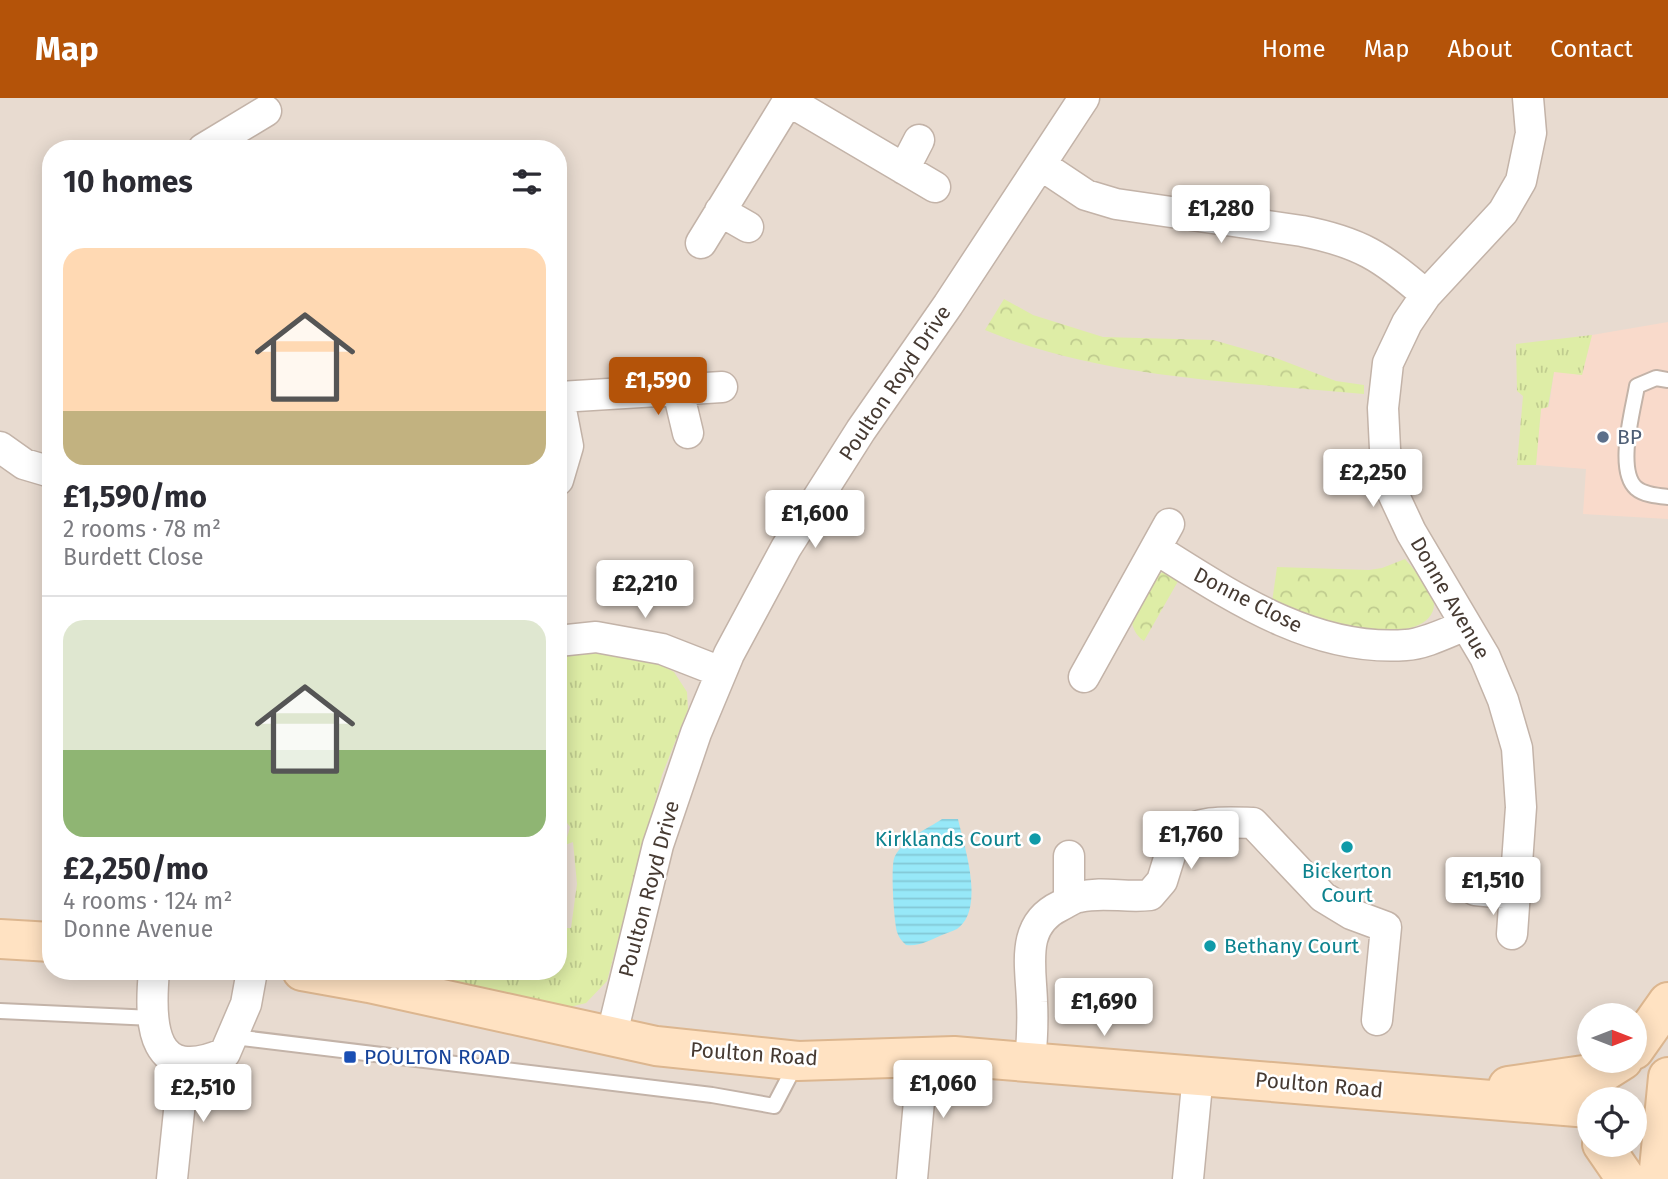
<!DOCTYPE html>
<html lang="en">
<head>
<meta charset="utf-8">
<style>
  body { margin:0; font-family:"Fira Sans",sans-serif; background:#f2f2f3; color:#2b2b33; height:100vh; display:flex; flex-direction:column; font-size:26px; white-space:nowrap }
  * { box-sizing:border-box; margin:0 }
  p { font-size:23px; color:#7c7c81 }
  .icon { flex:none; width:38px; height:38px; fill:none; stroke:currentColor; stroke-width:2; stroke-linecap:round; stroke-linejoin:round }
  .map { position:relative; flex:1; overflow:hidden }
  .panel { position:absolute; left:42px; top:42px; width:525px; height:840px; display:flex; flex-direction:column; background:#fff; border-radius:28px; box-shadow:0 4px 18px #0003 }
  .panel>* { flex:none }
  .needle { width:46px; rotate:90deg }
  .controls { position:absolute; left:1577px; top:905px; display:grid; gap:14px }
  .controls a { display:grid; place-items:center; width:70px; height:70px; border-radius:50%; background:#fff; box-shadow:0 4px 18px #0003; font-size:35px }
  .price { position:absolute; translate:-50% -60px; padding:0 16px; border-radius:7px; background:#fff; color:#222; font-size:23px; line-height:46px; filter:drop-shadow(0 2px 4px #0008) }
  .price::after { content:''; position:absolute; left:50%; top:42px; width:21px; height:16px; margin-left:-10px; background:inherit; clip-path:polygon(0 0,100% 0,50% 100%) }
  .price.selected { background:#b45309; color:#fff }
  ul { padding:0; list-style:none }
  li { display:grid; align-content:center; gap:14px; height:371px; padding:0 21px }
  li+li { border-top:2px solid #e1e1e2 }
  li span { display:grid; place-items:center; height:217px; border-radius:21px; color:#555 }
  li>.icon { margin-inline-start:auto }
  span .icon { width:126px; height:126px; fill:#fffc; stroke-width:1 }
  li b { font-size:30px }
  h2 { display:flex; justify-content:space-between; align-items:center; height:84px; padding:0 21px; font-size:30px }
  header { display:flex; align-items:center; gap:42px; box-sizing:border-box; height:98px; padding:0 35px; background:#b45309; color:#fff }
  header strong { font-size:33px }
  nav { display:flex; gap:38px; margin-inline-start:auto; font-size:24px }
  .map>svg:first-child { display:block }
</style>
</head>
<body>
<header>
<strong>Map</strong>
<nav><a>Home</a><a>Map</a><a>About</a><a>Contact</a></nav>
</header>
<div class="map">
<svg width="1668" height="1081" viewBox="0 0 1668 1081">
  <defs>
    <pattern id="grass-tufts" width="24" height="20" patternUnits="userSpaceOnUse" patternTransform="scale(1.75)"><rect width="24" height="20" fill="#deeda6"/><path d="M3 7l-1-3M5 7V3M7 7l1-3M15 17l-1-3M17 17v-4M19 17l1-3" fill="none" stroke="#c0cc8f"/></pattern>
    <pattern id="forest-crowns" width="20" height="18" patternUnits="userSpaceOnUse" patternTransform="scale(1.75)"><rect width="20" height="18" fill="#deeda6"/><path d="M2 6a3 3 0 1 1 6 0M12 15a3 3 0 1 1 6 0" fill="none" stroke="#c0cc8f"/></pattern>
    <pattern id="water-rules" width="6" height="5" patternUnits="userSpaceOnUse" patternTransform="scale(1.75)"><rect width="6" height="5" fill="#97e8f8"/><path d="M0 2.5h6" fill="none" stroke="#84c8d5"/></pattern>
  </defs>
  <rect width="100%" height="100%" fill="#f4ebe3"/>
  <path fill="#e8dbd0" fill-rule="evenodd" d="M0,0H1668V1081H0ZM51,51H558V873H51ZM1589,917H1634V962H1589ZM1589,1001H1634V1046H1589Z"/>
  <path fill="#f9dacb" d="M1668,224V421L1583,416L1586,371L1536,367L1541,310L1549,309L1554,273L1582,277L1592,237Z"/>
  <path fill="url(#grass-tufts)" d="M1592,237L1582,277L1554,274L1548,309L1541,311L1536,367H1517L1523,298L1517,293L1516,246Z
    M575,552L606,554L661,567L674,574L687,594L688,611L662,677L607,883L586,905L570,909L398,873H558L564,830H571L577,786L573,744L565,747L570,729L558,712V554Z"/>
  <path fill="url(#forest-crowns)" d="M1004,201L1033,217L1103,239L1213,242L1276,260L1336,283L1364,287V296C1240,284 1101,281 985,232Z
    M1405,461C1414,472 1434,490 1434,506C1434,542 1354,535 1332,530C1312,525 1291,512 1272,504L1277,469L1369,472L1382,470Z
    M1163,474H1173L1181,478L1144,543C1117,524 1139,484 1163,474Z"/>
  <path fill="url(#water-rules)" d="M942,721H958C964,748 986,811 957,831C953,833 947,835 942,837C930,842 919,849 906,847C902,843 899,840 897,834C894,823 890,765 895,758C904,741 927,731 942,721Z"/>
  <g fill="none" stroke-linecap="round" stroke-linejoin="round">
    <g stroke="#c3b3a8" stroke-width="18">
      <path id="lane" d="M1668,282L1656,280L1637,288C1633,312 1616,372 1636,390C1644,397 1658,398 1668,399
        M0,913L153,920
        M234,939L712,997L774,1008L797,964"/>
    </g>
    <g stroke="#c3b3a8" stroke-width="33">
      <path id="street" d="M789,3L935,89
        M203,51L266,13
        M1041,67L1086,97L1116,106L1302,133C1359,144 1383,159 1426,197
        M904,71L919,42
        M720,113L748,129
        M701,145L790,0
        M678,293L688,335
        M558,296L568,348L558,382
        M560,299L722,289
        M0,349L24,366L51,374
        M1156,451C1231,498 1313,554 1406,547C1425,546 1448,534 1466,527
        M558,543L596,539L662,551L721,574
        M1084,579L1169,426
        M1069,758V803
        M1475,792L1515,796
        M1512,836L1521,709L1517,650L1503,602L1485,559L1411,434L1390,389L1385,351L1383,310L1388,265L1407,225L1426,197L1503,114L1521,83L1531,35L1528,0
        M154,873C149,928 152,987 225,955L246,906L252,873
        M611,940L658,747L696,635L729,556L786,450L861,332L948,207L1084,0
        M1030,964C1032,944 1033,924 1032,904C1031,868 1020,827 1060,808C1066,805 1073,800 1079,799C1102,793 1126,800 1150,797L1162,783L1176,738C1202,722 1223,724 1253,725L1323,799L1351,816L1386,829L1377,922
        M172,1081L184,965
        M912,1081L923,959
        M1188,1081L1198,976"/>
    </g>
    <g stroke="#dcb68f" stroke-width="42">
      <path id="secondary" d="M0,841L51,844
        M302,873L369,885L656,948L798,963L954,958L1589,1010
        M1634,952L1668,904
        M1508,988L1604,974L1623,962
        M1602,1046L1626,1081
        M1658,1081L1668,979"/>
    </g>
    <use href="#lane" stroke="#fff" stroke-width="14"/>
    <use href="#street" stroke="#fff" stroke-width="30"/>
    <use href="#secondary" stroke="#ffe2c2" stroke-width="38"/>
  </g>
  <circle fill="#5c6f8a" stroke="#fff" stroke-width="2.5" cx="1603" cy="339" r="7"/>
  <g fill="#0f9aa8" stroke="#fff" stroke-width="2.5">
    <circle cx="1035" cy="741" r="7"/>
    <circle cx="1347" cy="749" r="7"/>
    <circle cx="1210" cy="848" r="7"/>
  </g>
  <rect fill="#1a4fb4" stroke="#fff" stroke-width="2.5" x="343" y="952" width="14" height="14" rx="3.5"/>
  <g text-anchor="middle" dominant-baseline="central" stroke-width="5" stroke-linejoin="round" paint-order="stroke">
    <g font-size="21" fill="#463a32" stroke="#fff">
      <text transform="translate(895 285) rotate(-56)">Poulton Royd Drive</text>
      <text transform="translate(1450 500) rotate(60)">Donne Avenue</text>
      <text transform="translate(1248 502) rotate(27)">Donne Close</text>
      <text transform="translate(649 791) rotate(-75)">Poulton Royd Drive</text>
      <text transform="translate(754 956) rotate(4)">Poulton Road</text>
      <text transform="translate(1319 987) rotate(5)">Poulton Road</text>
    </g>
    <g font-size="21" fill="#4e5e75" stroke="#fff" text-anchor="start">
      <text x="1617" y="339">BP</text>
    </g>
    <g font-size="21" fill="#0d838f" stroke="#fff" text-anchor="end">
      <text x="1021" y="741">Kirklands Court</text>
      <text x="1347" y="773" text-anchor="middle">Bickerton<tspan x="1347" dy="24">Court</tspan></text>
      <text x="1224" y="848" text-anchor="start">Bethany Court</text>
    </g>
    <g font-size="21" fill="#164399" stroke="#fff" text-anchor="start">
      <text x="364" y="959">POULTON ROAD</text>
    </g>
  </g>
</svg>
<div class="controls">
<a><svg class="needle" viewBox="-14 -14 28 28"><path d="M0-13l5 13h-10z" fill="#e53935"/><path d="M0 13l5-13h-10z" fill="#7c7c81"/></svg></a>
<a><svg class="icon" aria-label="locate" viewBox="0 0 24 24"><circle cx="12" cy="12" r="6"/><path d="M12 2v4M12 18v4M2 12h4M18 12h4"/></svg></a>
</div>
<b class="price" style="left:1221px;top:147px">£1,280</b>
<b class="price selected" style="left:658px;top:319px">£1,590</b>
<b class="price" style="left:1373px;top:411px">£2,250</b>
<b class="price" style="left:815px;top:452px">£1,600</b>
<b class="price" style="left:645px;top:522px">£2,210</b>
<b class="price" style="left:1191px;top:773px">£1,760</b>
<b class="price" style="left:1493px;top:819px">£1,510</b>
<b class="price" style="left:1104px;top:940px">£1,690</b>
<b class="price" style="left:943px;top:1022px">£1,060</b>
<b class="price" style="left:203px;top:1026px">£2,510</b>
<section class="panel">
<h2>10 homes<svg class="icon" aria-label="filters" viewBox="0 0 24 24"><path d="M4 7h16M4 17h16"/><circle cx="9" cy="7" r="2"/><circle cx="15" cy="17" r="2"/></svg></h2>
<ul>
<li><span style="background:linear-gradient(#ffd9b3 75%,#c2b280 0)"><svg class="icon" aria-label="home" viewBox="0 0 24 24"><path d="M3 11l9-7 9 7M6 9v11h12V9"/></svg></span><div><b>£1,590/mo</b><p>2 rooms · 78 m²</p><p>Burdett Close</p></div></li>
<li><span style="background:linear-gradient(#dfe7d0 60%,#8fb573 0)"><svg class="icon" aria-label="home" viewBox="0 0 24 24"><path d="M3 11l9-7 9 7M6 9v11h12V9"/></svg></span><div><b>£2,250/mo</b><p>4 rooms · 124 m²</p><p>Donne Avenue</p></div></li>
</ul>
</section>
</div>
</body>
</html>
